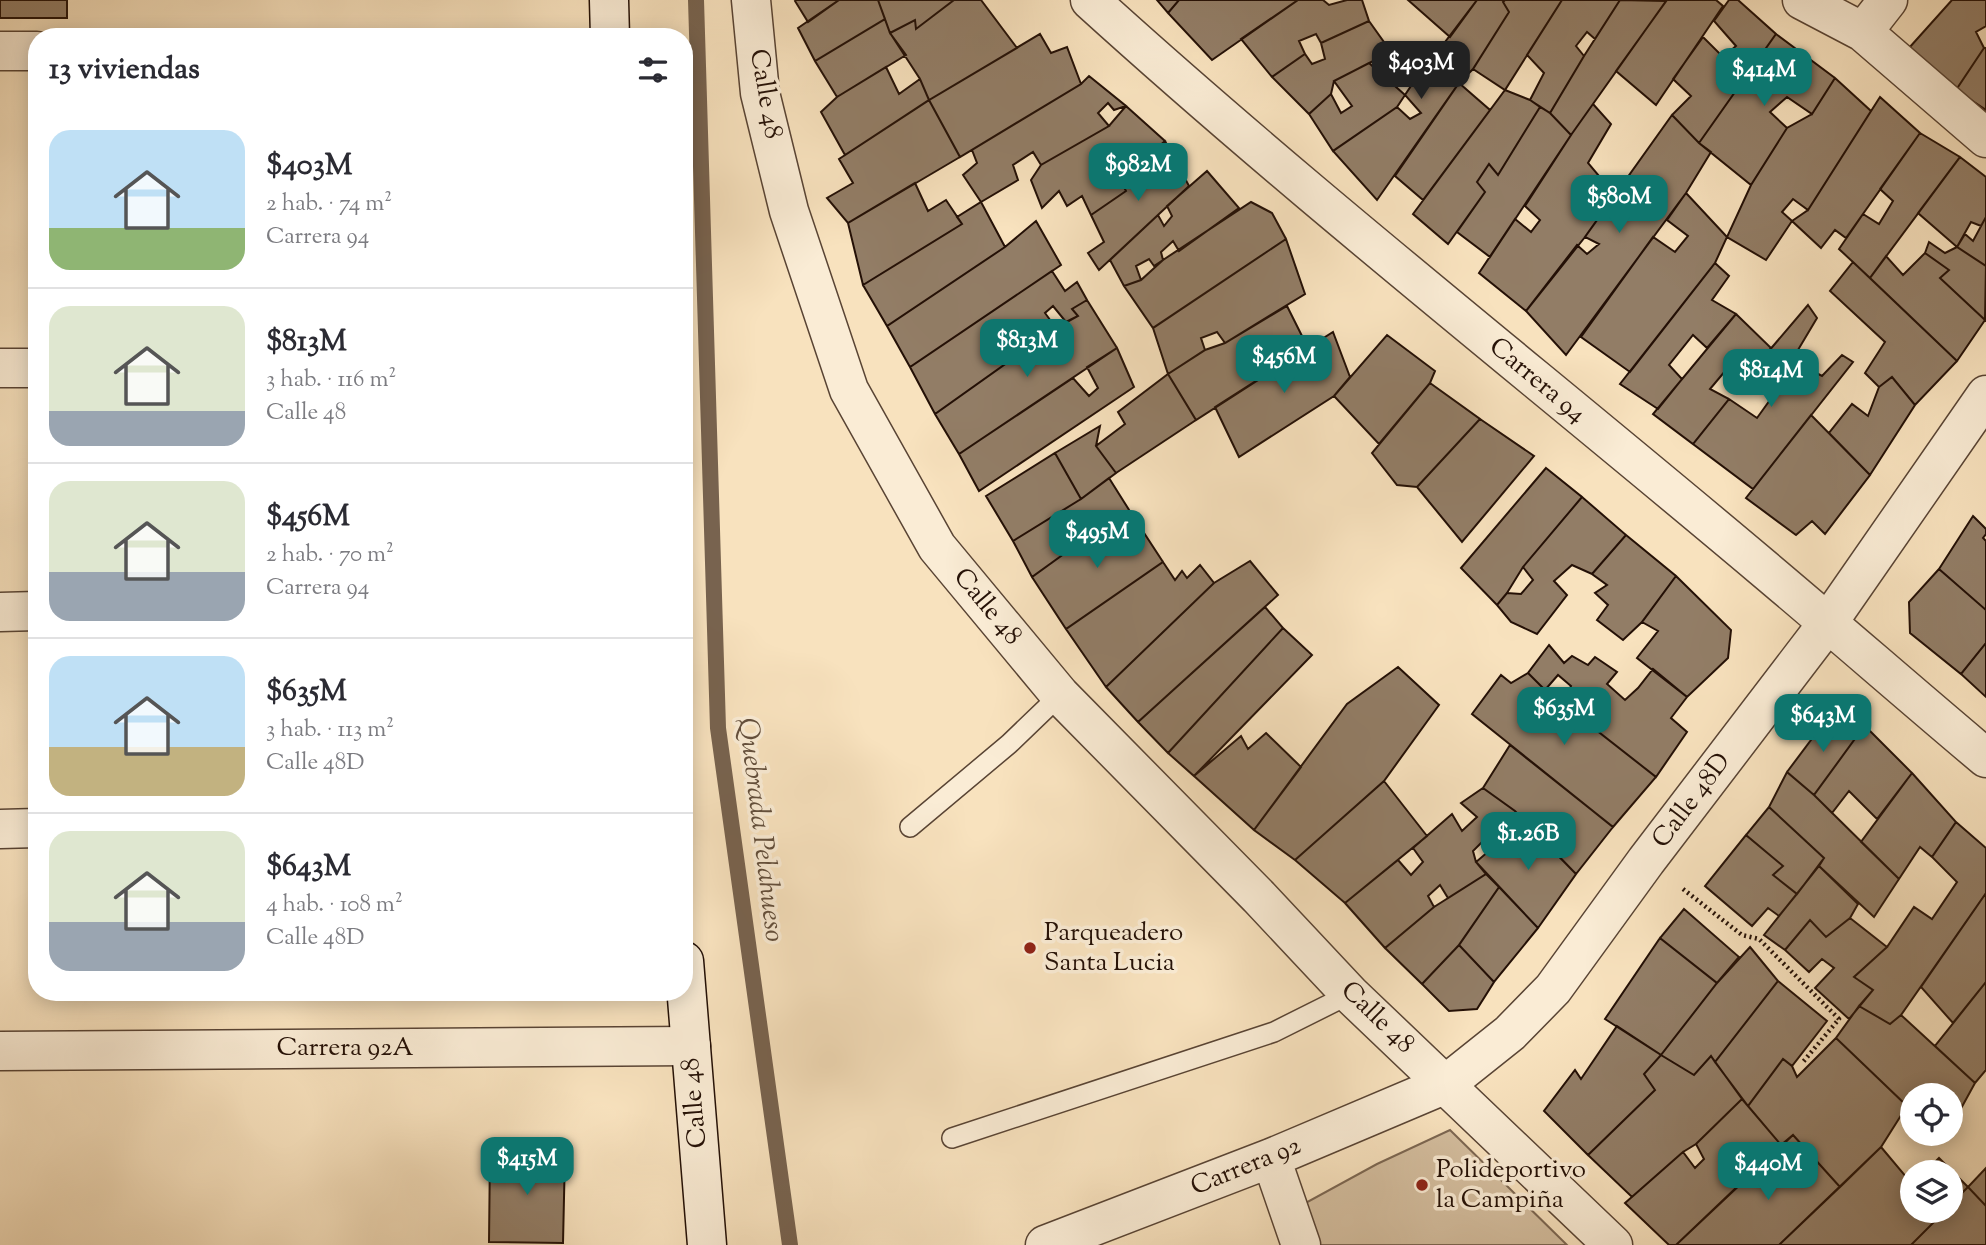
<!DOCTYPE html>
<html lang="es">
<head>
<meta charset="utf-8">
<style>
  body { margin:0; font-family:"Sorts Mill Goudy",serif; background:#f2f2f3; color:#2b2b33; height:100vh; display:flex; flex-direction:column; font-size:26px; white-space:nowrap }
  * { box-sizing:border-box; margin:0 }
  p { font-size:23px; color:#7c7c81 }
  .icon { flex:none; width:38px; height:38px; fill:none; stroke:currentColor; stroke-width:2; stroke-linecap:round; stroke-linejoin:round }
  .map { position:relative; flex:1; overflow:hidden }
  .panel { position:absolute; left:28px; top:28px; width:665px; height:973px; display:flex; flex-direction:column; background:#fff; border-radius:28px; box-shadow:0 4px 18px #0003 }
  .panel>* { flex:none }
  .buttons { position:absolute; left:1900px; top:1083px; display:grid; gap:14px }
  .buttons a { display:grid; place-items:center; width:63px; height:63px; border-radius:50%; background:#fff; box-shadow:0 4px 18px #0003; font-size:35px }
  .price { position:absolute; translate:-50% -60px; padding:0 16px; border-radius:14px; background:#0f766e; color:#fff; font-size:23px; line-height:46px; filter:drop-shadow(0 2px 4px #0008) }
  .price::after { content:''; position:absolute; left:50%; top:42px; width:21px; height:16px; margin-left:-10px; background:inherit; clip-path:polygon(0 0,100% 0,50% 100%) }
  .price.on { background:#222; color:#fff }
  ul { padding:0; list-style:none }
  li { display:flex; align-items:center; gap:21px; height:175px; padding:0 21px }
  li+li { border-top:2px solid #e1e1e2 }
  li span { display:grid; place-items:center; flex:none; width:196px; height:140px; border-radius:21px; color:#555 }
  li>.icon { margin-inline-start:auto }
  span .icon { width:84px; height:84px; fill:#fffc; stroke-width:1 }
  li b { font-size:30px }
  h2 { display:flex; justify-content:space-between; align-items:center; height:84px; padding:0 21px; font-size:30px }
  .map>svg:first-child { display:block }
</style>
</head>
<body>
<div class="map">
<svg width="1986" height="1245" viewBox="0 0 1986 1245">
  <rect width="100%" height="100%" fill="#f8e2be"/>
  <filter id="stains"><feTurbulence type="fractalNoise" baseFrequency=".00286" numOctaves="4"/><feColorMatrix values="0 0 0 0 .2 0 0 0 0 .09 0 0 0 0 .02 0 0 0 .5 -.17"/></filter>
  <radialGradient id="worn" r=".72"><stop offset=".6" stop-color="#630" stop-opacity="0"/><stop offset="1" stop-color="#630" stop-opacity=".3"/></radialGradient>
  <path fill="#d4be9f" stroke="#7c6752" stroke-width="2" d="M1450,1130L1567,1245H1313L1300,1206L1377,1164Z"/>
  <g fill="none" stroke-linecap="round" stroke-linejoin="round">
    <path stroke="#78634f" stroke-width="16" d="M696,0L718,728L790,1245"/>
  </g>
  <path fill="#927d66" stroke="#241006" stroke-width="2" d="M0,0H67V18H0Z
    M796,0H839L808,22L795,1Z
    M839,0H878L885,19L815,61L798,28Z
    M878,0H954L916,29L915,20L890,33Z
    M954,0H981L1017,48L929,100L920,79L890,33L915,20L916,29Z
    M1157,0H1179L1168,13Z
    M1179,0H1298L1212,60L1168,13Z
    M1298,0H1323L1329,5L1347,0H1362L1369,21L1321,43L1316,34L1299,41L1305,54L1272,77L1241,39Z
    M1408,0H1477L1450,37Z
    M1477,0H1505L1503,2L1509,12L1473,69L1459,83L1377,200L1333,151L1397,107L1410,119L1421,113L1405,95L1419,74L1437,84L1449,72L1429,63Z
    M1505,0H1562L1505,90L1473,69L1509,12L1503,2Z
    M1562,0H1620L1595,39L1587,32L1576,46L1584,56L1550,113L1530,100L1544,73L1527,55Z
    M1620,0L1666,1L1571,135L1550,113L1584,56Z
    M1667,0H1716L1723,6L1656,105L1616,71Z
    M1729,0H1738L1776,34L1699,143L1672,115L1691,96L1673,79L1703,37L1723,57L1736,46L1714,21Z
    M1952,0H1986V26L1976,32L1984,48L1956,90L1909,48Z
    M885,19L890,33L906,55L837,97L815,61Z
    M1369,21L1391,52L1334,81L1331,94L1309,114L1272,77L1305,54L1312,64L1325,59L1321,43Z
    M1040,34L1051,53L1067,47L1081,84L960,157L929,100Z
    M1776,34L1835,78L1812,114L1787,97L1770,112L1787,128L1751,185L1699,143Z
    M1984,48H1986V110L1956,90Z
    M1369,63L1405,95L1397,107L1333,151L1309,114L1331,94L1341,113L1352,106L1334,81Z
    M886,67L899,94L920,79L929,100L845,155L821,112L837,97Z
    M1089,76L1126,106L1114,110L1108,103L1098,113L1109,126L1041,165L1033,152L1013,165L1018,180L981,202L963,175L977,163L972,150L1081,84Z
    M1835,78L1871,111L1808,210L1793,199L1782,212L1792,221L1766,260L1727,237L1751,185L1787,128L1812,114Z
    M1459,83L1490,110L1423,200L1395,176Z
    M1505,90L1530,100L1540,107L1498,175L1489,164L1477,182L1485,192L1448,244L1413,214Z
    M1880,97L1920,133L1846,238L1835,230L1821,248L1792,221L1808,210Z
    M929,100L960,157L848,223L827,198L853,183L839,159Z
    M1593,104L1611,124L1588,163L1615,195L1585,237L1526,311L1479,273L1515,219L1531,232L1540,220L1525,206L1571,135Z
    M1126,106L1165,141L1120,180L1126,191L1091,215L1082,196L1067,206L1059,191L1042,208L1031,180L1041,165L1109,126Z
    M1540,107L1550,113L1571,135L1490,257L1457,232L1485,192L1477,182L1489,164L1498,175Z
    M1672,115L1699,143L1711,152L1686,193L1566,355L1526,311L1577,245L1587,254L1599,244L1585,237Z
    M1920,133L1960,157L1870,278L1839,249L1863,214L1879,224L1893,201L1880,189Z
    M1165,141L1189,186L1099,270L1088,253L1104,242L1091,215L1126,191L1120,180Z
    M1960,157L1986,177V217L1981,226L1971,222L1957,247L1918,213Z
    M1207,171L1239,208L1179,251L1173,241L1161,252L1163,260L1154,266L1149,259L1136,266L1141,280L1124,286L1110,260L1158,215L1164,226L1172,216L1167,206Z
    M915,183L928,211L946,200L962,224L863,285L848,223Z
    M1686,193L1727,237L1715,263L1630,372L1581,337L1653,237L1675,252L1688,236L1667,220Z
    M981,202L1005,247L887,326L863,285L962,224L957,217Z
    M1251,202L1272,213L1286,239L1153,328L1124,286L1141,280L1163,260Z
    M1986,217V266L1957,247L1965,234L1973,241Z
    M1036,221L1061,265L910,367L887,326L1005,247Z
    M1286,239L1305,294L1225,343L1217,332L1201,338L1205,350L1168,374L1153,328Z
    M1929,242L1945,253L1957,247L1986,266L1985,320L1940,278L1949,270L1925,253Z
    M1925,253L1949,270L1940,278L1985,320L1957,361L1870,278L1886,256L1903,275Z
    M1853,262L1957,361L1915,405L1892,377L1879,387L1865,373L1885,342L1830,291Z
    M1715,263L1729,276L1712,300L1736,314L1707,348L1693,335L1669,365L1682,379L1658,409L1620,384Z
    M1052,271L1065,291L1077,282L1087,300L1072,309L1078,316L1066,322L1053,306L1045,313L1056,328L935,414L910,367Z
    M1087,300L1117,348L959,454L935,414L1056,328L1078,316L1072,309Z
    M1808,305L1817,318L1792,360L1822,376L1842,355L1853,362L1753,489L1693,444L1729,399L1757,418L1780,386L1751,372Z
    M1287,306L1308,348L1196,420L1168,374L1205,350L1225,343Z
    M1736,314L1771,348L1751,372L1731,364L1710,389L1729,399L1693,444L1653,414Z
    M1333,332L1350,377L1334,396L1239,457L1215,407Z
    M1387,335L1435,371L1430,383L1379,444L1334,396Z
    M1117,348L1134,387L979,491L959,454L1073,378L1089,396L1098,388L1087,367Z
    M1168,374L1196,420L1116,473L1096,446L1125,424L1118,412Z
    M1892,377L1915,405L1870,475L1829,433L1852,404L1868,416L1879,387Z
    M1430,383L1480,419L1417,487L1397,485L1372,453Z
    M1811,415L1870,475L1825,534L1812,521L1796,535L1746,498Z
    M1480,419L1534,456L1462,542L1417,487Z
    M1100,426L1096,446L1116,473L1081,499L1055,453Z
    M1055,453L1081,499L1013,541L986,496Z
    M1546,468L1582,497L1523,567L1507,593L1497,605L1461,568Z
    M1109,478L1131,513L1102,520L1108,533L1093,545L1086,538L1032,577L1013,541L1081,499Z
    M1582,497L1626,535L1592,574L1572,565L1554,581L1567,595L1537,634L1511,622L1497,605L1507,593L1521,594L1533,580L1523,567Z
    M1131,513L1163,562L1066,629L1032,577L1086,538L1093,545L1108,533L1102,520Z
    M1973,516L1986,529V534L1983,538L1986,541V610L1939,569Z
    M1626,535L1676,576L1642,622L1623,640L1597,620L1608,605L1595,593L1607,585L1592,574Z
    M1250,561L1278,595L1138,722L1106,687L1214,583Z
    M1163,562L1175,580L1182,571L1187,578L1200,565L1214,583L1106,687L1066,629Z
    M1939,569L1986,610V643L1961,674L1910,633L1909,602Z
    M1676,576L1731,630L1728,658L1687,697L1637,658L1658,631L1642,622Z
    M1265,607L1283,628L1168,753L1138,722Z
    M1283,628L1312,655L1194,776L1168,753Z
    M1986,643V697L1961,674Z
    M1549,645L1564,663L1572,656L1588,665L1595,657L1617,672L1607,684L1625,700L1638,688L1653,669L1687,697L1671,718L1687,732L1656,777L1563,704L1571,686L1558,675L1545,690L1528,673Z
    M1398,667L1439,705L1384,781L1295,860L1254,830L1347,704Z
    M1528,673L1545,690L1656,777L1613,827L1472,714L1501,675L1511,683Z
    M1826,720H1846L1860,732L1814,795L1787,772Z
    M1866,727L1912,773L1877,819L1849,791L1832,813L1814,795L1860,732Z
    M1266,733L1301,767L1254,830L1194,776L1241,736L1248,749Z
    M1510,745L1613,827L1576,874L1515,811L1483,788Z
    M1787,772L1814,795L1899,879L1874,917L1819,866L1824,858L1769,807Z
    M1912,773L1956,822L1932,857L1920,847L1899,879L1861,842Z
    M1384,781L1427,836L1345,903L1295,860Z
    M1483,788L1515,811L1524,821L1491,849L1486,838L1473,851L1476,862L1486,874L1448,898L1440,885L1428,896L1434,907L1385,948L1345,903L1398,860L1411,875L1423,862L1413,848L1452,814L1462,831L1477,817L1461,803Z
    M1769,807L1824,858L1797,894L1773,875L1783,866L1746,835Z
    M1524,821L1576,874L1538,928L1476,862Z
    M1956,822L1986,848V893L1901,1015L1890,1024L1859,1006L1873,990L1854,977L1887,947L1914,907L1932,919L1957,882L1932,857Z
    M1746,835L1783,866L1773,875L1797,894L1779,916L1768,908L1752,926L1705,886Z
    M1819,866L1858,904L1850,918L1826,937L1810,920L1785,950L1764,935Z
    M1486,874L1499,887L1459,945L1422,984L1385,948L1434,907Z
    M1499,887L1538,928L1494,982L1459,945Z
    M1986,893V982L1953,1023L1921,987Z
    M1684,909L1739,957L1717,983L1660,938Z
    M1850,918L1887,947L1854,977L1873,990L1849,1019L1815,988L1834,968L1822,959L1809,972L1785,950L1810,920L1826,937Z
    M1660,938L1717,983L1661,1055L1605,1019Z
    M1459,945L1494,982L1477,1009L1449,1011L1422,984Z
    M1750,947L1778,981L1715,1062L1711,1056L1694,1075L1661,1055L1717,983Z
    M1778,981L1827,1021L1792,1066L1783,1059L1748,1106L1715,1062Z
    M1986,982V1070L1975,1083L1935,1046Z
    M1859,1006L1890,1024L1901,1015L1975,1083L1953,1123L1951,1121V1096H1913V1104L1907,1106L1836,1038Z
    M1617,1026L1661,1055L1644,1074L1655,1090L1588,1155L1544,1111L1575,1070L1581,1079Z
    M1836,1038L1907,1106L1881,1147L1840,1187L1793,1135L1781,1145L1748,1106L1783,1059L1792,1066L1797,1077Z
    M1661,1055L1694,1075L1711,1056L1742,1099L1696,1144L1683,1152L1632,1197L1588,1155L1655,1090L1644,1074Z
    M1742,1099L1781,1145L1676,1245H1669L1625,1203L1683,1152L1695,1168L1704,1159L1696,1144Z
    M1793,1135L1840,1187L1779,1245H1676Z
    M1881,1147L1913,1185V1211H1945L1911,1245H1779Z
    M490,1152L565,1153L563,1243L489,1242Z
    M1939,1158L1968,1187L1951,1204V1172H1925Z
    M1986,1168V1206L1968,1187Z
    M1968,1187L1986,1206V1245H1911L1945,1211H1951V1204Z"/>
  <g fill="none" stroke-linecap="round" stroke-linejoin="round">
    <g stroke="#594434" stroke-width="22">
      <path id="lane" d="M910,827L1009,744L1060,695
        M952,1138L1274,1032L1350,994"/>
    </g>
    <g stroke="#594434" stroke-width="41">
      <path id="street" d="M751,0L760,93L789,211L849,390L937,547L1060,695L1259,897L1350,994L1613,1245
        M1090,0C1307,197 1538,378 1762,567C1837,630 1911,695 1986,758
        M1802,0L1863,32L1986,138
        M1863,32L1888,0
        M0,51H37
        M0,368H37
        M0,612L37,611
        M0,829L37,828
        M0,1051L691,1046
        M1271,1158L1301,1245
        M1045,1245L1271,1158L1446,1084L1510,1033L1553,989L1646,861L1827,624L1986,395"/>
    </g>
    <g stroke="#241006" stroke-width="41">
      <path id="secondary" d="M609,0L610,37
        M684,961L707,1245"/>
    </g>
    <path stroke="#241006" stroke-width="4.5" stroke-dasharray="2 3.5" stroke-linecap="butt" d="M1683,889L1742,935L1759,939L1839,1019L1803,1062"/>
    <use href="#lane" stroke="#faecd5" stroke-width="19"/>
    <use href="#street" stroke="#faecd5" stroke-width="38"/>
    <use href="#secondary" stroke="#faecd5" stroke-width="38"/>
  </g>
  <g fill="#8f2418" stroke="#faecd5" stroke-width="2.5">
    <circle cx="1030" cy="948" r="7"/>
    <circle cx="1422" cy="1185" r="7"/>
  </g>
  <g text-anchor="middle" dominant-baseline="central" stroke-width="7" stroke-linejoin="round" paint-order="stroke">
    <g font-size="26" fill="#241006" stroke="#faecd5">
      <text transform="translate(765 94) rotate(80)">Calle 48</text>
      <text transform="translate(1537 381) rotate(40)">Carrera 94</text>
      <text transform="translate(987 607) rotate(50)">Calle 48</text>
      <text transform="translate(1692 801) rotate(-53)">Calle 48D</text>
      <text transform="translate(1377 1018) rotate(44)">Calle 48</text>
      <text x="345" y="1048">Carrera 92A</text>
      <text transform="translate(695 1103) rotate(-95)">Calle 48</text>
      <text transform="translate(1246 1167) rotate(-22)">Carrera 92</text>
    </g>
    <g font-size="26" fill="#241006" stroke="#faecd5" text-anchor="start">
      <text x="1044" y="933">Parqueadero<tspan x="1044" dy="30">Santa Lucia</tspan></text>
      <text x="1436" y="1170">Polideportivo<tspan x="1436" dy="30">la Campiña</tspan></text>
    </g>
    <g font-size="28" font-style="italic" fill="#634f3c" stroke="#faecd5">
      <text transform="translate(760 830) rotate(83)">Quebrada Pelahueso</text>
    </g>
  </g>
  <rect width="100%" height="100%" filter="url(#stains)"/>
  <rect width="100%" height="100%" fill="url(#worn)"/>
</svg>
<div class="buttons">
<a><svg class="icon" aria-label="locate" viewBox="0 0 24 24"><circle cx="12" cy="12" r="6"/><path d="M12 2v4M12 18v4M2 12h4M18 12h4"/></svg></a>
<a><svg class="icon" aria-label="layers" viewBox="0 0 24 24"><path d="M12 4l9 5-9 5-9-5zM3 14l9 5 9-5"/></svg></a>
</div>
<b class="price on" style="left:1421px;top:101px">$403M</b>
<b class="price" style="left:1764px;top:108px">$414M</b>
<b class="price" style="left:1138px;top:203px">$982M</b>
<b class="price" style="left:1619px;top:235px">$580M</b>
<b class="price" style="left:1027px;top:379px">$813M</b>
<b class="price" style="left:1284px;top:395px">$456M</b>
<b class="price" style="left:1771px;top:409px">$814M</b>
<b class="price" style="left:1097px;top:570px">$495M</b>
<b class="price" style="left:1564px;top:747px">$635M</b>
<b class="price" style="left:1823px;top:754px">$643M</b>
<b class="price" style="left:1528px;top:872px">$1.26B</b>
<b class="price" style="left:527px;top:1197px">$415M</b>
<b class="price" style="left:1768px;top:1202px">$440M</b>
<section class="panel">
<h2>13 viviendas<svg class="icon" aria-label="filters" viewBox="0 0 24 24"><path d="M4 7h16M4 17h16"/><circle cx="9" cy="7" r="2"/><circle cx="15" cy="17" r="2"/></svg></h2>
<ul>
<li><span style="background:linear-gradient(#bfe0f5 70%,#8fb573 0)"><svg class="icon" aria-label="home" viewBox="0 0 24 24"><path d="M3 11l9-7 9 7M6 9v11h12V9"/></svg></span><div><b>$403M</b><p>2 hab. · 74 m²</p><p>Carrera 94</p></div></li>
<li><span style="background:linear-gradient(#dfe7d0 75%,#9aa5b1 0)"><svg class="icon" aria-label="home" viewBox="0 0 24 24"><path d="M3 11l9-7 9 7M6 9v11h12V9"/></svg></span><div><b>$813M</b><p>3 hab. · 116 m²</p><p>Calle 48</p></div></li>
<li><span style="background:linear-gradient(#dfe7d0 65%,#9aa5b1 0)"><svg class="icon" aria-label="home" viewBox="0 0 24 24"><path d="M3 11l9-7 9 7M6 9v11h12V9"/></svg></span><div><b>$456M</b><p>2 hab. · 70 m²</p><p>Carrera 94</p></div></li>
<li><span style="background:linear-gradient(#bfe0f5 65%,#c2b280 0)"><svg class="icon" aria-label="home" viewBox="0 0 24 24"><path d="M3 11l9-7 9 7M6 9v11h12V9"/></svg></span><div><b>$635M</b><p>3 hab. · 113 m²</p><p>Calle 48D</p></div></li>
<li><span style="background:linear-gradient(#dfe7d0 65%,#9aa5b1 0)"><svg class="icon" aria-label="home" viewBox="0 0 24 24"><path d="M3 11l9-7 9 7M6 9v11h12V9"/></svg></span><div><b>$643M</b><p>4 hab. · 108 m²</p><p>Calle 48D</p></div></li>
</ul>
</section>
</div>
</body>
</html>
